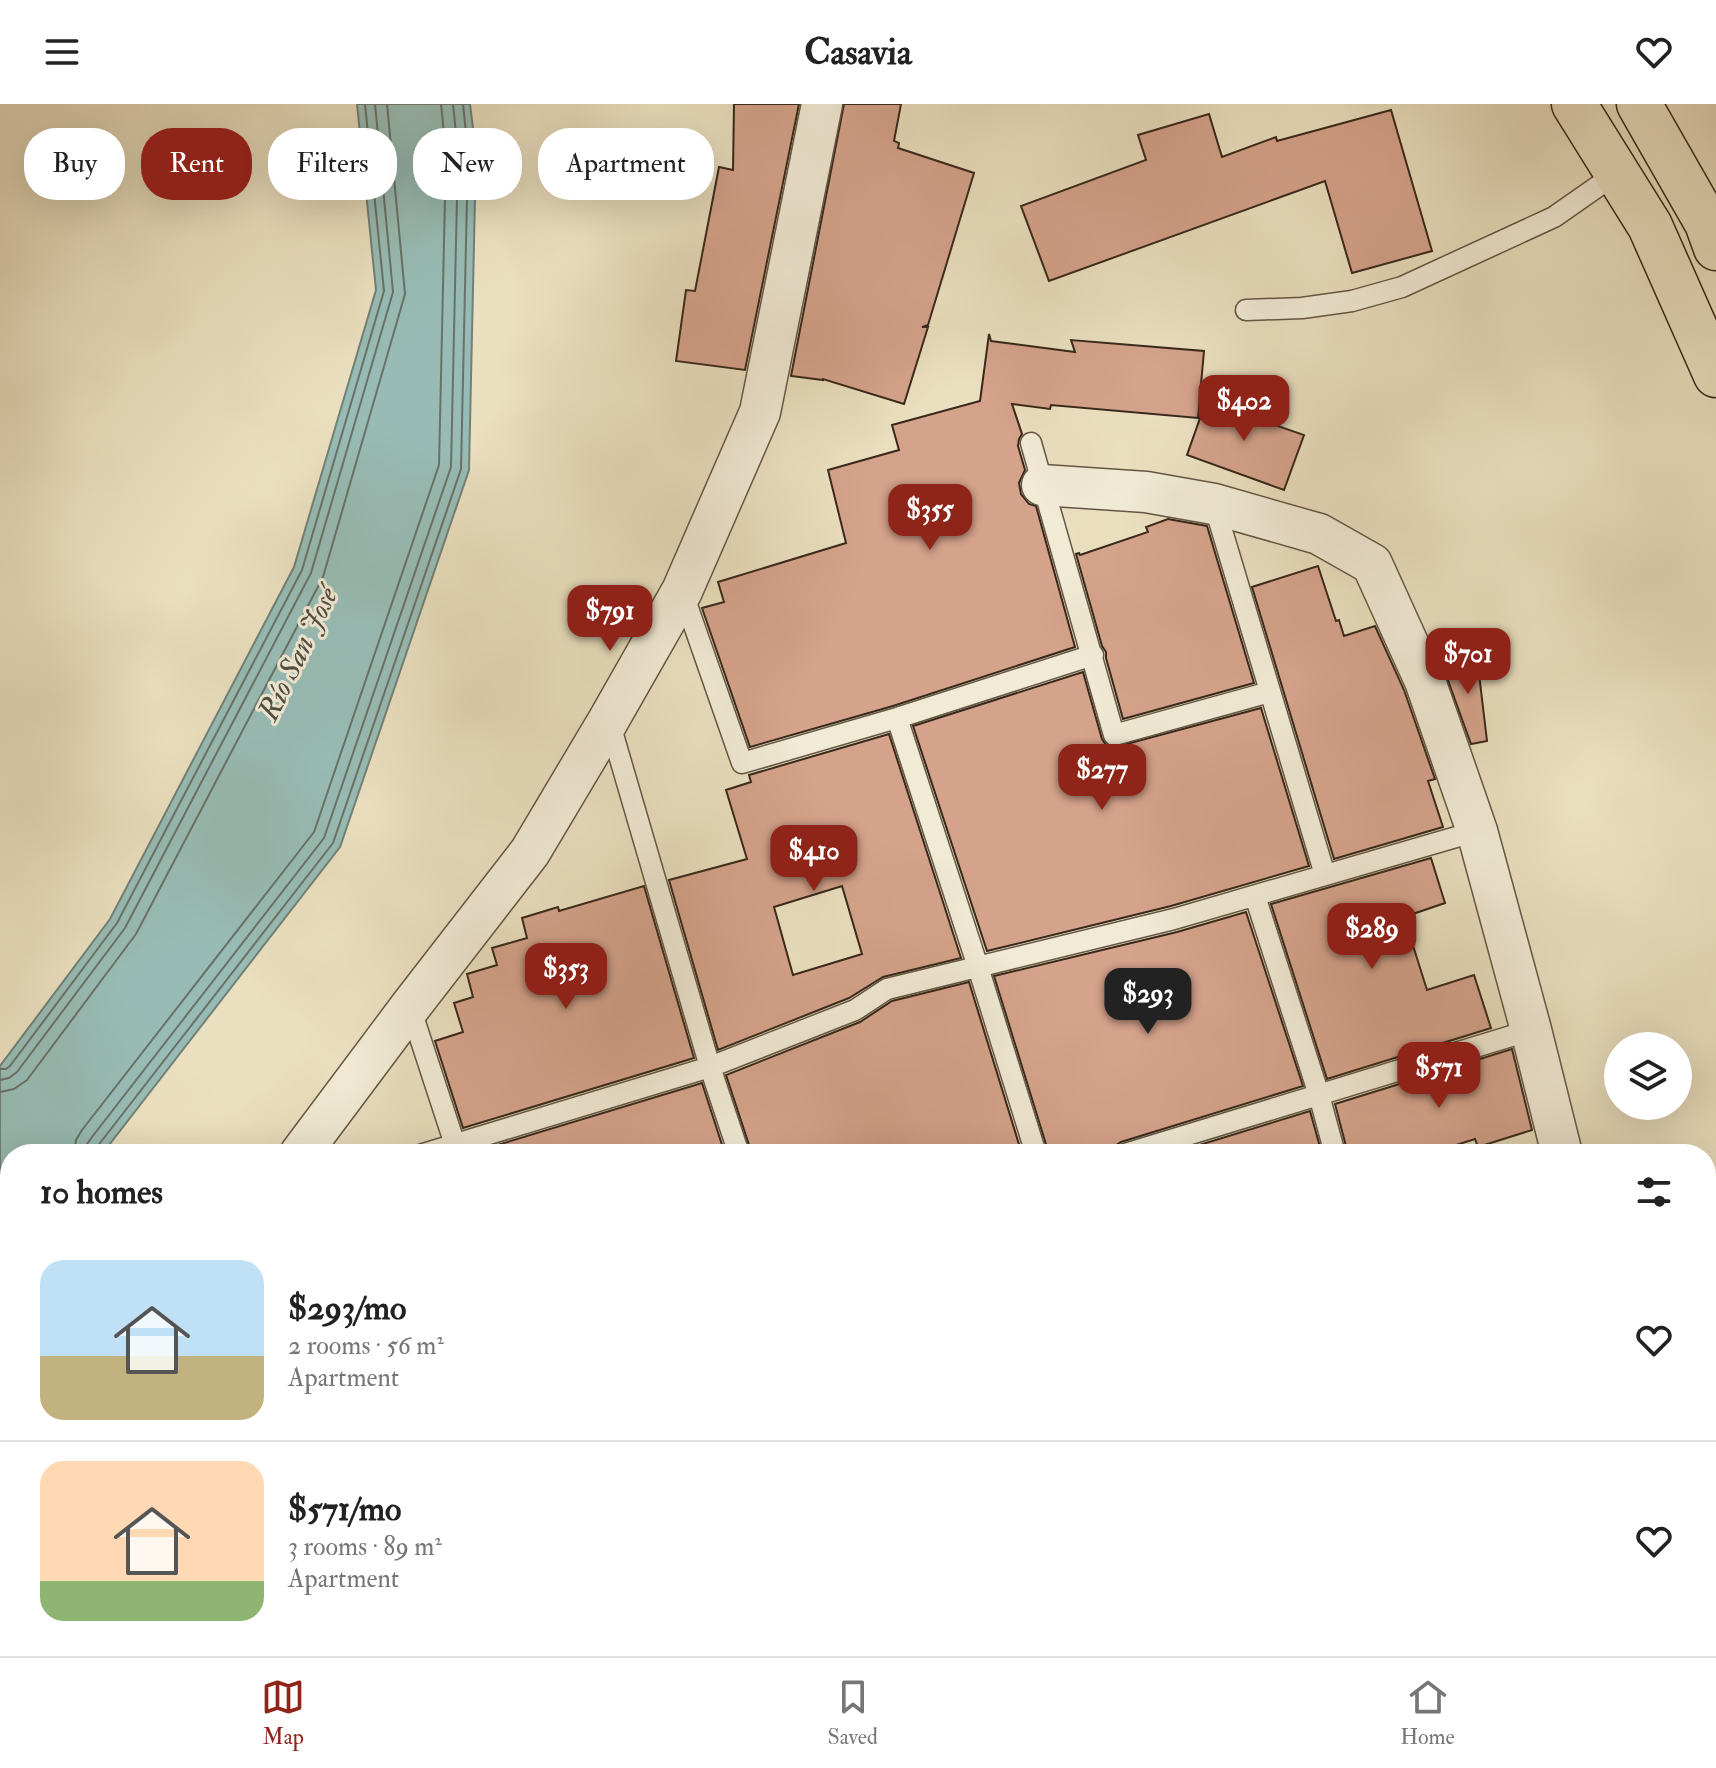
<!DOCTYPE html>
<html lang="en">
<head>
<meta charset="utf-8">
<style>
  body { margin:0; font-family:"IM FELL Double Pica",serif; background:#f6f6f6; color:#222; height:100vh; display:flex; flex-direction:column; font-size:30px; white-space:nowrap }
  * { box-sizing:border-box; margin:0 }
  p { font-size:26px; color:#767676 }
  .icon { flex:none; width:44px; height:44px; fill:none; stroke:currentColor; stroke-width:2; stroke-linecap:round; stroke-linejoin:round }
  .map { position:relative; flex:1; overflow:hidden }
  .details { position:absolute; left:0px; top:1040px; width:1716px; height:512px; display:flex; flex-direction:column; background:#fff; border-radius:32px 32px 0 0; box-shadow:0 8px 32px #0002 }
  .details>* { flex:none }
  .banner { position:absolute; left:24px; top:24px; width:800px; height:72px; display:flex; gap:16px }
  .tools { position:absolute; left:1604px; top:928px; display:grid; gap:16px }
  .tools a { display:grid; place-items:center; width:88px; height:88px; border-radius:50%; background:#fff; box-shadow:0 8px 32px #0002; font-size:40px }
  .price { position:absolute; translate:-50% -68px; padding:0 18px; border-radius:16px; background:#8f2418; color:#fff; font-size:26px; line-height:52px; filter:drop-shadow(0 2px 4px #0008) }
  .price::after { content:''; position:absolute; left:50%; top:48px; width:24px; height:18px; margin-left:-12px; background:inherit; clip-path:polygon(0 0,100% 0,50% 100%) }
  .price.selected { background:#222; color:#fff }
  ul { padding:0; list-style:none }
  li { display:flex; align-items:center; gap:24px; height:200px; padding:0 40px }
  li+li { border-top:2px solid #e0e0e0 }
  li span { display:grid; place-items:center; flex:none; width:224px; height:160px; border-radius:24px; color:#555 }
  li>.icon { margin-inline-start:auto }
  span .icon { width:96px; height:96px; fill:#fffc; stroke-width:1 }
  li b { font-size:34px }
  h2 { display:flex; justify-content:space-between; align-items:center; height:96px; padding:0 40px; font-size:34px }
  .pill { padding:0 28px; border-radius:32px; background:#fff; box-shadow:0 8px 32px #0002; font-size:28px; line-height:72px }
  .pill.selected { background:#8f2418; color:#fff }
  header { display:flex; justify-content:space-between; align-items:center; height:104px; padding:0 40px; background:#fff; font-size:36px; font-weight:700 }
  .menu { display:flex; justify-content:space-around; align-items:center; height:112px; border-top:2px solid #e0e0e0; background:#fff; font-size:22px; color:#767676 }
  .menu a { display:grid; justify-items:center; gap:4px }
  .menu .selected { color:#8f2418 }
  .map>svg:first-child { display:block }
</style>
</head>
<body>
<header><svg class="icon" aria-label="menu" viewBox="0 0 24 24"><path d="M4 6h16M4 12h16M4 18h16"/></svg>Casavia<svg class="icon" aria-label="heart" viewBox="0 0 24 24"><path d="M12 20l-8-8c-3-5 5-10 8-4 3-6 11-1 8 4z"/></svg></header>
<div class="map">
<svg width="1716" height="1552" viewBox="0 0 1716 1552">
  <rect width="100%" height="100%" fill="#eadfbf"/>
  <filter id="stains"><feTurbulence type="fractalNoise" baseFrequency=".0025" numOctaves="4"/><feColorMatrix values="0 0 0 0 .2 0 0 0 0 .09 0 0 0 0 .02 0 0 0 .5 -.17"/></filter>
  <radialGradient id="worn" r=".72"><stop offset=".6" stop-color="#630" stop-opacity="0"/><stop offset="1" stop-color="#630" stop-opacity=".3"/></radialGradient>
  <path fill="#98bcb5" stroke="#718177" stroke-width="2" d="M357,0H470L476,48L469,366L340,743L102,1050H10V1174L0,1188V962L110,815L294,463L376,186Z"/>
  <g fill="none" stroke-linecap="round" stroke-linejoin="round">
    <path stroke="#687268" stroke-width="2" d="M0,965H6L10,962L117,819L302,466L384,187L365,0
      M0,976L9,974L17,968L125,824L311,469L393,188L375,0
      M0,988L14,985L27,976L136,830L323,473L405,190L387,0
      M74,1050L76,1036L82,1026L314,728L439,361L446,49L441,0
      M86,1050L87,1040L92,1033L324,734L451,363L458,49L453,0
      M96,1050V1044L100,1039L333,739L461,365L468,48L463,0"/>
  </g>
  <path fill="#d5a28b" stroke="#37281a" stroke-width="2" fill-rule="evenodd" d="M734,0H799L745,266L676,257L686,186L695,187L719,63L733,66Z
    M844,0H901L894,37L899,39L898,44L974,69L928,221L922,223H928L904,300L823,275V276L791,272Z
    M1391,6L1432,147L1352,169L1325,77L1049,177L1021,102L1146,56L1138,31L1209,10L1222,53L1276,33L1277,37Z
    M989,230L991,237L1075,248L1071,236L1204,247L1198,314L1051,301L1050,305L1012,300L1022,330L1019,335L1018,342L1025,366L1019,379L1021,390L1029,400L1036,402L1075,543L893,602L750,643L702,504L724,498L718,478L846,439L828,366L899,346L892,321L980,297Z
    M1209,289L1245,302L1243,310L1304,331L1284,386L1187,351Z
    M1168,415L1207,422L1254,579L1123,615L1106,554V548L1102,542L1076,450L1079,449L1080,451L1148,428L1146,423Z
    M1318,462L1336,517L1339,516L1344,532L1375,522L1404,586L1435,675L1428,677L1443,723L1334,755L1252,483Z
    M1477,553L1487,637L1471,640L1441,557Z
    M1083,568L1102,635L1106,641L1112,644L1261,604L1309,762L1171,802L987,847L913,622Z
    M889,630L961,854L883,873L849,894L718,946L669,776L747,755L726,686L751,678L749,671ZM842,782L862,850L793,871L774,803Z
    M1431,754L1445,799L1404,813L1427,886L1474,871L1491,924L1327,975L1271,800Z
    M644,782L694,954L463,1024L435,937L463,928L454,899L473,893L467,870L497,861L492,844L527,834L522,814L558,803L559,807Z
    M1246,808L1303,982L1121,1038L1115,1042L1112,1050H1049L994,872L1177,828Z
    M969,878L1022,1050H752L726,971L860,918L892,897Z
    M1512,945L1532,1026L1478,1043L1475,1035L1428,1050H1348L1335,1000Z
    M702,979L725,1050H471V1049Z
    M1310,1007L1322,1050H1170Z"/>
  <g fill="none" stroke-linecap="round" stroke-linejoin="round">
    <g stroke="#645643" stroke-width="23">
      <path id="service" d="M1246,206L1302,204L1352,197L1402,183L1554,113L1617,69
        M1031,339L1114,631L1270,588
        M1214,400L1325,771
        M682,487L742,659L897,614L1093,551
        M897,614L978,863L1036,1050
        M609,617L710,963L739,1050
        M1255,792L1319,991L1335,1050
        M410,903L458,1050
        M423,1050L710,963L855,906L887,885L1174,815L1477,727
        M1125,1050L1531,926
        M323,1542L346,1552
        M603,1542L606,1552
        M1480,1542L1483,1552
        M1152,1550L1179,1542"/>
    </g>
    <g stroke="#645643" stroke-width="43">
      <path id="minor" d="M1042,381L1146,388L1214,400L1319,430L1372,460L1425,577L1477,727L1531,926L1562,1050
        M300,1050L410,903L530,748L608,617L682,487L760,308L822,0
        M1706,1523L1715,1552
        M1149,1542L1152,1552
        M822,1552L856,1542"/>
    </g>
    <g stroke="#37281a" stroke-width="47">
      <path id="primary" d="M1574,0L1650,122L1716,271
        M1639,0L1707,119L1716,144"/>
    </g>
    <use href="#service" stroke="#f1ead5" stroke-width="20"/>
    <use href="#minor" stroke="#f1ead5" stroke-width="40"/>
    <use href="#primary" stroke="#eadfbf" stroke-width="44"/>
  </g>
  <g text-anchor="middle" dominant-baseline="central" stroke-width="6" stroke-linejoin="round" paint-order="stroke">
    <g font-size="30" font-style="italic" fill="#4f4d41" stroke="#f1ead5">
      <text transform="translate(298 550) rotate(-64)">Río San José</text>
    </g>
  </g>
  <rect width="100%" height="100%" filter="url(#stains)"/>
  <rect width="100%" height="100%" fill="url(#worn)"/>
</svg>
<div class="tools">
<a><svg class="icon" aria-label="layers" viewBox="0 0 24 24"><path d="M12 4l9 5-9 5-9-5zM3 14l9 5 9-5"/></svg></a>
</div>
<b class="price" style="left:1244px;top:339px">$402</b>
<b class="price" style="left:930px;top:448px">$355</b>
<b class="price" style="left:610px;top:549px">$791</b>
<b class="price" style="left:1468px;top:592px">$701</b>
<b class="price" style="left:1102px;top:708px">$277</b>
<b class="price" style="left:814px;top:789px">$410</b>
<b class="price" style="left:1372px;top:867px">$289</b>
<b class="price" style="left:566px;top:907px">$353</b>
<b class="price selected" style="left:1148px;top:932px">$293</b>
<b class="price" style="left:1439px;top:1006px">$571</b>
<div class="banner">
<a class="pill">Buy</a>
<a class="pill selected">Rent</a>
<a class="pill">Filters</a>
<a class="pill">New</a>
<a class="pill">Apartment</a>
</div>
<section class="details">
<h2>10 homes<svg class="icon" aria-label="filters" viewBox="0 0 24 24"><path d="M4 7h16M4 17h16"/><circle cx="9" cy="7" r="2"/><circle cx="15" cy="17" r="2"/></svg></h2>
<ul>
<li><span style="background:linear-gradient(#bfe0f5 60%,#c2b280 0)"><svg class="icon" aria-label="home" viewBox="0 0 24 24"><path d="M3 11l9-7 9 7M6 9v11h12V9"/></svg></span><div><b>$293/mo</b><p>2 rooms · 56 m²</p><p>Apartment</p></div><svg class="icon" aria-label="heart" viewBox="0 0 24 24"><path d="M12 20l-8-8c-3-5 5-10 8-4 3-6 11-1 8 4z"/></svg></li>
<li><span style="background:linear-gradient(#ffd9b3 75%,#8fb573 0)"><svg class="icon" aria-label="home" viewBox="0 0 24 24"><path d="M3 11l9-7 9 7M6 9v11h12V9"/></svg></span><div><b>$571/mo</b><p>3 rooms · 89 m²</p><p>Apartment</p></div><svg class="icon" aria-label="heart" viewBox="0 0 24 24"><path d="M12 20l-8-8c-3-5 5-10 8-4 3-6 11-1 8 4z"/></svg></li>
</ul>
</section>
</div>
<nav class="menu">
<a class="selected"><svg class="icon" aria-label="map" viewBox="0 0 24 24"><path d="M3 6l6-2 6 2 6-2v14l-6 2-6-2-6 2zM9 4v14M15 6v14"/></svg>Map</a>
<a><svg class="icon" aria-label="saved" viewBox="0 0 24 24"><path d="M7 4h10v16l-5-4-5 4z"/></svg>Saved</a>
<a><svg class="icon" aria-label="home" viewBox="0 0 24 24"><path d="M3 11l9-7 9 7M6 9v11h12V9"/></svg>Home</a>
</nav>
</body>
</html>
